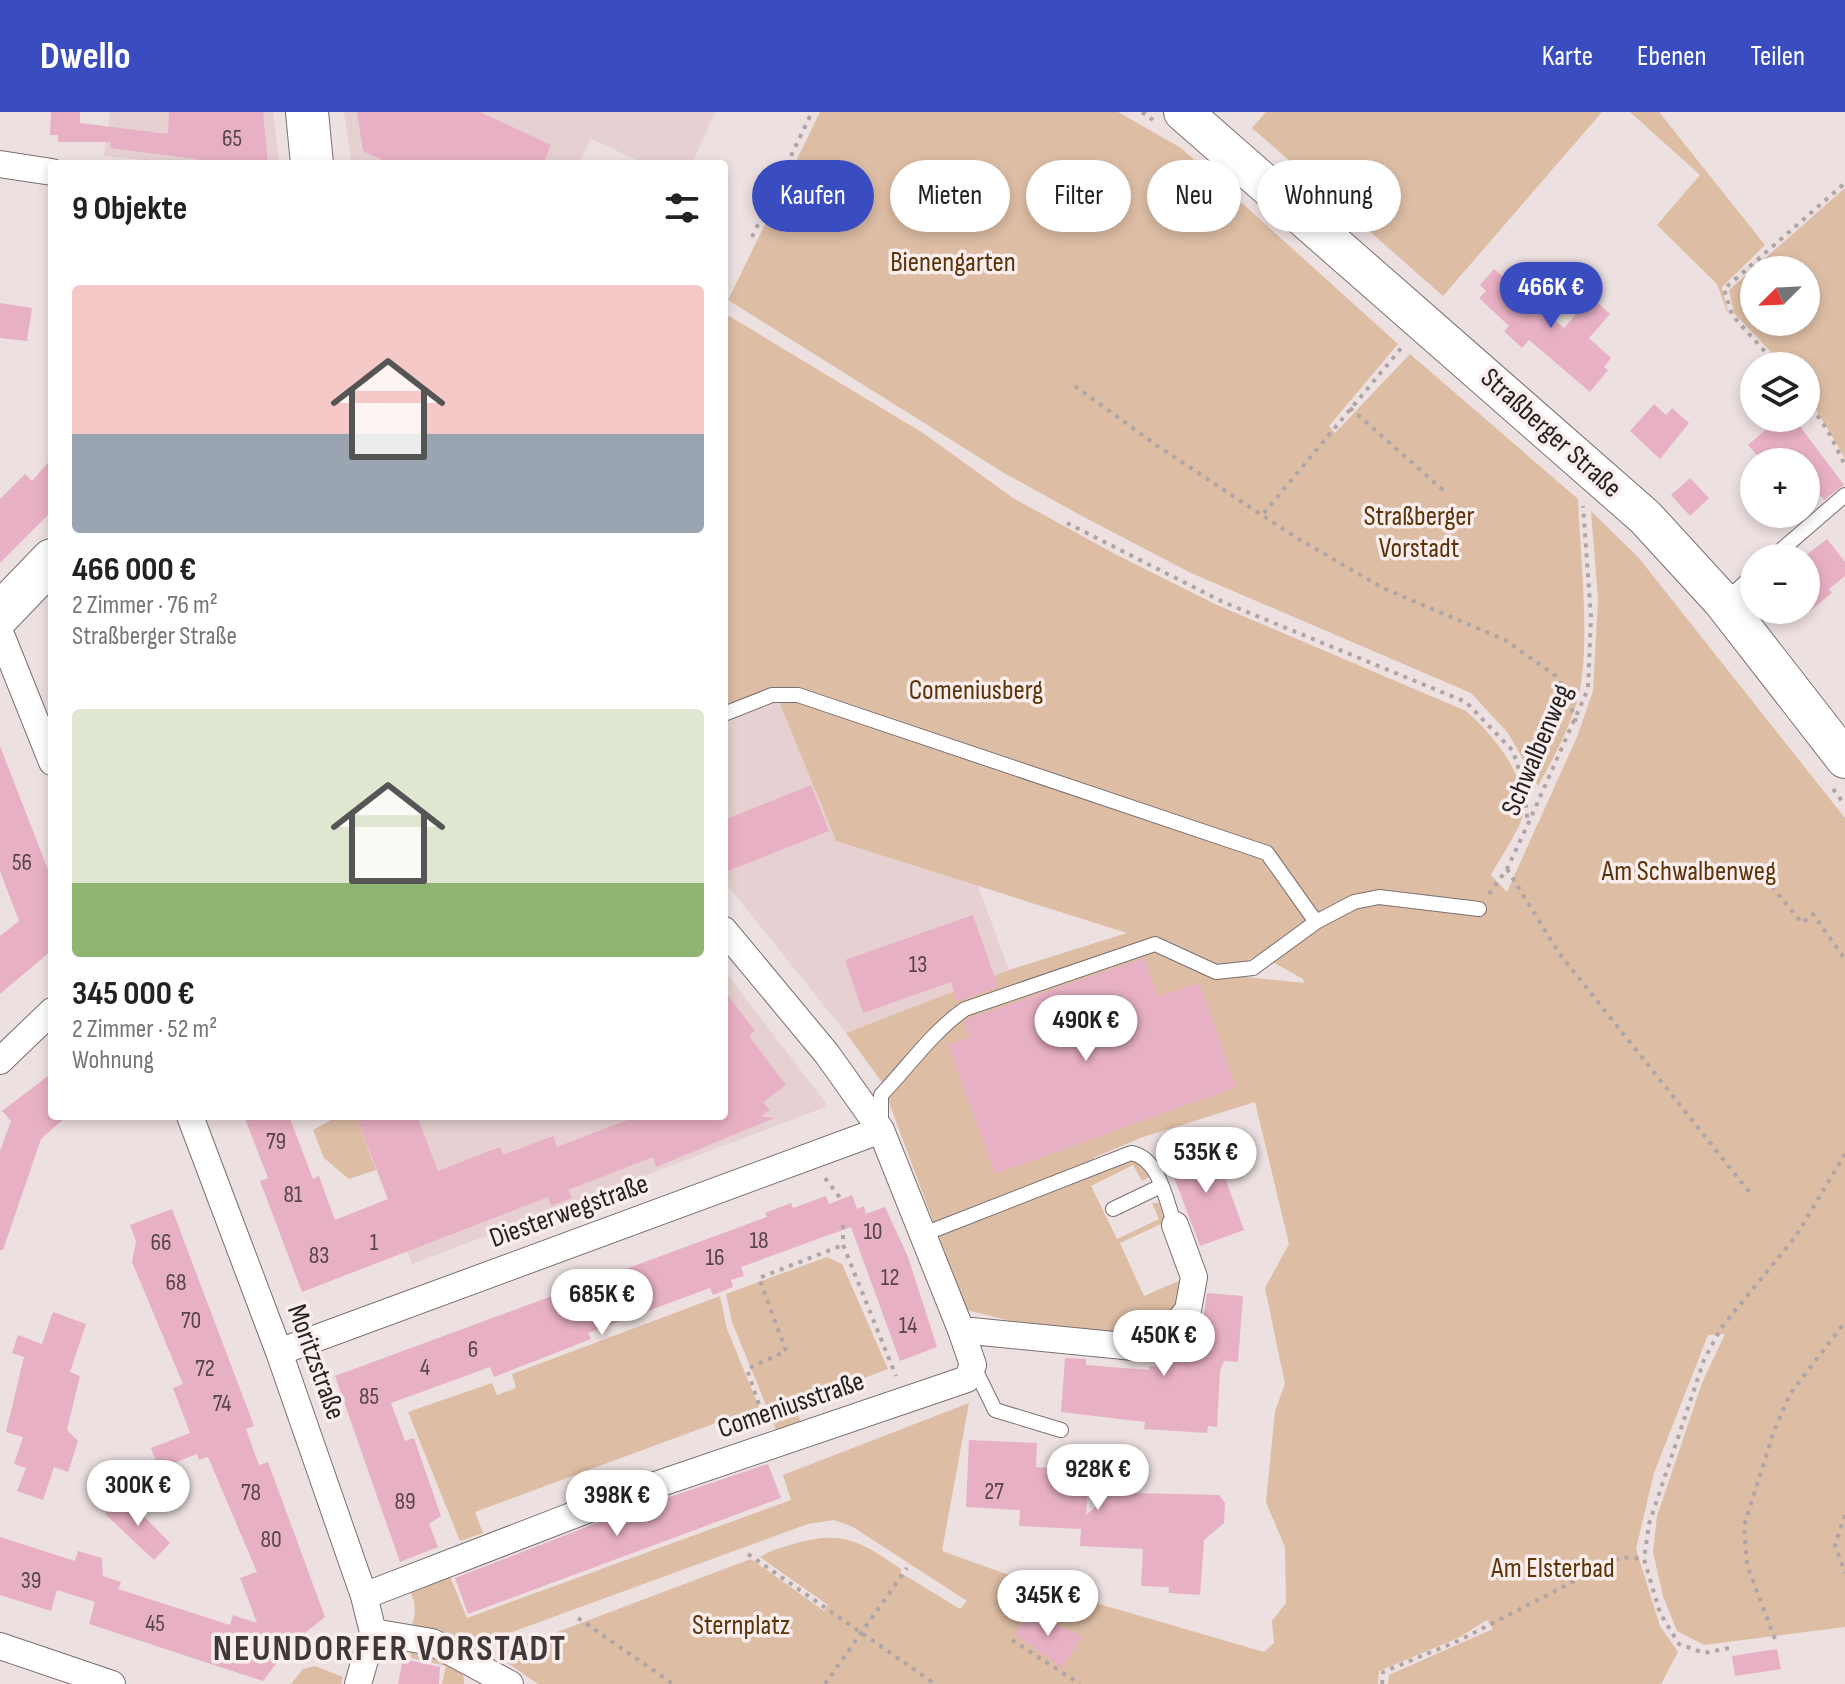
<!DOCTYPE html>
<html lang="de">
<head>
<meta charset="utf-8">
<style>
  body { margin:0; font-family:"Sofia Sans Condensed",sans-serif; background:#f2f2f2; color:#222; height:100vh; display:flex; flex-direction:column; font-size:30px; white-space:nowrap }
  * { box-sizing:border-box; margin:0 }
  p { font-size:26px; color:#767676 }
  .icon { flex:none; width:44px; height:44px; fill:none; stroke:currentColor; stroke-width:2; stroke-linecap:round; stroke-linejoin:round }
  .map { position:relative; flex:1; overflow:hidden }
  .panel { position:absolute; left:48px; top:48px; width:680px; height:960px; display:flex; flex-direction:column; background:#fff; border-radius:8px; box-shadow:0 4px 12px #0003 }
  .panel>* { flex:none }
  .guide { position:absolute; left:752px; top:48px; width:760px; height:72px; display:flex; gap:16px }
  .needle { width:52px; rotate:246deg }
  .tools { position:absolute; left:1740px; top:144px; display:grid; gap:16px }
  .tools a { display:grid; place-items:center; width:80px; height:80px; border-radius:50%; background:#fff; box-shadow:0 4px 12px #0003; font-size:40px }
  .price { position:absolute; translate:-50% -68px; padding:0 18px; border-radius:28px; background:#fff; color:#222; font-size:26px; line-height:52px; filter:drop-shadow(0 2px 4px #0008) }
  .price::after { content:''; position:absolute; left:50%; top:48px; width:24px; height:18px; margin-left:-12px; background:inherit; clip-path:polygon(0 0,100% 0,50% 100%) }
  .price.active { background:#394dc0; color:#fff }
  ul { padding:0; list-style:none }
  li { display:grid; align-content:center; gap:16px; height:424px; padding:0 24px }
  li span { display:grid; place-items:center; height:248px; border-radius:8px; color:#555 }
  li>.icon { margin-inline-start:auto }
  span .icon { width:144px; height:144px; fill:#fffc; stroke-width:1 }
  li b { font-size:34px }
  h2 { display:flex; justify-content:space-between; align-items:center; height:96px; padding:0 24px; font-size:34px }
  .tag { padding:0 28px; border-radius:36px; background:#fff; box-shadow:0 4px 12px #0003; font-size:28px; line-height:72px }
  .tag.active { background:#394dc0; color:#fff }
  header { display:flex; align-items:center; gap:48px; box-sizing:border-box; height:112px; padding:0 40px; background:#394dc0; color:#fff }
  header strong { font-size:38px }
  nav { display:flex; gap:44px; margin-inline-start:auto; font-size:28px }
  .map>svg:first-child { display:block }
</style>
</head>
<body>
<header>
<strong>Dwello</strong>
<nav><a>Karte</a><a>Ebenen</a><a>Teilen</a></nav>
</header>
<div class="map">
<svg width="1845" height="1572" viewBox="0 0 1845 1572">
  <rect width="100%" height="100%" fill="#ede0e0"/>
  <path fill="#e6d0d1" d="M110,0H273L279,47L277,52H183L104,44Z
    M344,0H715L692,52H646L591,27L578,52H352Z
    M778,587L836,729L978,774L1009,858L846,921L724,769V609Z
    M724,858L828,994L412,1152L356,1004H724Z"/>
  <path fill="#ddbda4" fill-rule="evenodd" d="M820,0H1118L1181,36L1398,232L1329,314L1335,321L1410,242L1578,387C1580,441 1593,547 1575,596C1566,623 1552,649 1538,674L1508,621L1471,581L1191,461L1082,404L1004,361L728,188Z
    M1266,0H1602L1443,184L1252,16Z
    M1630,0H1659L1765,133L1722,175L1729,205L1717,172L1657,113L1700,63Z
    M1845,76V346L1806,281V254H1784L1734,201L1729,178ZM1754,158H1806V210H1754Z
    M724,201L923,321L1013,386L1115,442L1217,493L1466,599C1493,623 1526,661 1523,701C1522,715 1498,749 1491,763L1507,780L1577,625L1593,579L1598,487L1591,399L1638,445L1845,706V1515L1704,1533L1677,1519L1663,1484L1653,1440L1657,1404L1702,1271L1725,1222L1708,1223L1654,1361L1636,1437L1660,1514L1678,1540L1661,1572H1388L1389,1563L1493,1517L1487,1508L1458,1526L1379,1559L1378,1572H538L496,1543L751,1447L824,1499L828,1493L760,1445C769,1439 780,1436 790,1433C841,1417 859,1428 901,1457V1461L960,1497L967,1489L853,1415L834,1408L808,1412L482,1531H469L411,1515C418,1497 415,1488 406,1472L449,1462L467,1506L791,1388L783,1363L969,1291L942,1439L1051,1478L1264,1540L1274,1531L1272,1509L1286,1491L1285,1435L1266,1390L1275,1299L1285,1272L1265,1176L1289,1132L1255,990L1143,1025L1093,1046L1099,1058L1127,1047L1142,1049L1151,1064L1142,1069L1133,1053L1091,1074L1117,1127L1159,1107L1152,1091H1159L1172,1126L1168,1128L1161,1112L1120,1131L1144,1184L1183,1167L1186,1175L1166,1214L1136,1227L1036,1215L966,1198L881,969L846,921L1009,858L1127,821L836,729L778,587L724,609ZM1260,843L1303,867L1304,871L1246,865L1241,851Z
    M338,1004H356L376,1058L349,1067L324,1046L313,1018Z
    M827,1145L842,1152L888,1257L795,1292L801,1311L777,1320L732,1210L726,1182Z
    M720,1184L727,1217L759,1295L475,1400L483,1421L460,1429L408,1300L492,1271L497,1283L516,1276L512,1262Z
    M342,1521L345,1529L343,1550L320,1539Z
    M406,1531L462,1553L464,1572H442L446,1554L412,1546Z
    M315,1554L343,1565L341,1572H291L303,1557Z"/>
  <path fill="#e8b0c4" d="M51,0H80V11L168,22L169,0H263L268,52H196L197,47L110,36L111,30H58V23H50Z
    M357,0H480L551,33L543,52H391L363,39Z
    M1494,157L1564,216L1591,185L1610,202L1589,226L1611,246L1604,255L1608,258L1590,280L1529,228L1522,236L1504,219L1509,214L1479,186L1486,179L1480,173Z
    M0,191L32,196L27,229L0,226Z
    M1654,292L1666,303L1672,296L1689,311L1660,347L1630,319Z
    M1796,309L1844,373L1824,388L1806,367V350H1763L1748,333L1775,310L1783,320Z
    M52,346V399L0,451V387L25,362L32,369Z
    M1690,366L1709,386L1690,404L1671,383Z
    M1827,427L1845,450V464L1829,477L1832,481L1806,502V443Z
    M0,634L52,768V838L0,882V824L19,809L0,759Z
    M811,673L829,719L728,759L724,749V708Z
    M973,803L998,875L957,890L951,870L863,901L845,848Z
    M1144,846L1158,885L1199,871L1236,975L995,1062L948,933L970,925L964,910L970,906Z
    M724,878L755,919L749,924L786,973L763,990L770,998L761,1004L774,1006L656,1055L653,1045L568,1078L572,1086L551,1094L548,1085L302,1180L260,1069L268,1066L244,1004H289L313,1067L319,1064L335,1108L388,1087L356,1004H417L438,1059L500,1035L503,1043L553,1024L557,1035L638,1004H724Z
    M52,961V1004H67L41,1027L3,1138H0V1039L11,1009L2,999Z
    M1213,1033L1244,1118L1200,1134L1168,1049Z
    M852,1083L857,1097L864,1094L866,1102L885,1095L908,1145L937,1235L900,1249L851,1115L741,1155L744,1164L731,1168L733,1175L713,1183L710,1176L588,1221L591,1227L494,1265L490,1255L391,1291L405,1329L414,1326L441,1404L429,1412L438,1435L400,1450L335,1264L767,1105L765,1101L791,1091L793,1096L826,1084L829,1092Z
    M172,1097L254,1314L246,1317L259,1353L268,1350L325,1505L291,1532L263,1569L89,1512L95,1490L57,1478L51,1499L0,1483V1425L75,1449L78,1439L102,1446L103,1464L121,1470L118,1477L230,1513L233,1503L257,1511L240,1466L257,1460L208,1345L199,1348L197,1342L159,1357L151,1336L190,1321L173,1276L183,1272L132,1150L136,1129L130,1113Z
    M1207,1181L1243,1184L1238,1250L1224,1249L1220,1259L1217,1315L1208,1314L1207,1321L1144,1317L1145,1310L1061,1300L1065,1246L1086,1247V1253L1149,1258V1254L1164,1255L1165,1248L1180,1249V1241H1189L1191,1220L1204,1202Z
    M53,1200L86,1212L70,1260L80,1264L67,1318L78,1329L68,1360L54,1355L43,1388L17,1379L26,1356L14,1352L23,1325L6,1320L24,1245L12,1241L18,1223L42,1232Z
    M969,1328L1037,1331L1036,1355L1072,1358L1080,1351L1089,1361L1086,1403L1126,1368L1136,1381L1219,1383L1225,1391L1224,1411L1204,1428L1200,1483L1169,1481V1475L1141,1474L1143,1437L1080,1434L1081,1417L1019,1414L1020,1398L966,1395Z
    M768,1352L781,1386L468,1502L455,1466L628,1399Z
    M123,1383L170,1431L154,1448L105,1402Z
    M1031,1498L1082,1525L1062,1556L1015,1522Z
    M1777,1537L1781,1557L1735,1564L1732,1544Z
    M403,1547L440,1555L439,1572H398Z"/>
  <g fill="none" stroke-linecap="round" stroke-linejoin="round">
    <g stroke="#7a6f6f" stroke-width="16">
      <path id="lane" d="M1772,446L1845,383
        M1724,490L1754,462
        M724,602L772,583H798L1267,741L1316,810
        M881,1013V983C909,954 932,920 965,897L1155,832L1216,860L1253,856L1316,810L1354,790L1379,785L1479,797
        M1113,1097L1161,1074
        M924,1122L1131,1041C1160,1046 1166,1090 1175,1113
        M973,1253L995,1298L1061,1318"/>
    </g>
    <g stroke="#7a6f6f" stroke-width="28">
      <path id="street" d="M0,52L52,60
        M0,520L52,650
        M724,818L827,942L881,1018L961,1218L1134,1235L1165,1226L1188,1198L1194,1165L1175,1113
        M0,949L52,899
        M190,1004L279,1240L364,1484L373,1520L358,1572
        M279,1240L881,1018
        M364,1484L623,1384L967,1267L973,1253L961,1218
        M373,1520L432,1530L510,1572
        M0,1534L112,1572"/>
    </g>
    <g stroke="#7a6f6f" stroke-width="40">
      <path id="secondary" d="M1183,0L1645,405L1723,490L1845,647"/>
    </g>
    <g stroke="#7a6f6f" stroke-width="44">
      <path id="primary" d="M307,0L312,52
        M0,502L52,448"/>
    </g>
    <path stroke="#afa5a5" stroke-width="4" stroke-dasharray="4 6" stroke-linecap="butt" d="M1142,0L1153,8
      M752,125L812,0
      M1778,254L1732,203L1724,177L1845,71
      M1075,274L1156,333L1295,425L1383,476L1505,528L1556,564L1565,578L1576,610
      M1806,287L1828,319L1845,353
      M1350,296L1443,378
      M1264,401L1403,234
      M1067,411L1223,490L1466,590L1513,639L1523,671L1528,712
      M1833,677L1845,693
      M1507,757L1559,841L1750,1081
      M1759,759L1802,811L1813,802L1845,847
      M1489,782L1507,757L1528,712L1588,577L1591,505L1583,394
      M825,1066L841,1087
      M843,1113V1133L896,1264
      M765,1311L747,1257L786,1239L759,1166L843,1133
      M1845,1403L1835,1433L1845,1461
      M748,1442L935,1572
      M578,1506L673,1572
      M1775,1527L1747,1453L1744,1414L1774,1319L1790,1282L1845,1210
      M1012,1528L1080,1572
      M1729,1536L1704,1541L1679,1532L1660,1501L1644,1447L1649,1412L1704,1248L1721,1216L1796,1124L1845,1042
      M825,1572L907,1456
      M1382,1572L1383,1560L1458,1529L1621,1445L1644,1447"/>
    <use href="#lane" stroke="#fff" stroke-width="14"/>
    <use href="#street" stroke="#fff" stroke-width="26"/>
    <use href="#secondary" stroke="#fff" stroke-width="38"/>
    <use href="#primary" stroke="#fff" stroke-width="42"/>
  </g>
  <g text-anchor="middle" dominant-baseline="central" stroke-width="7" stroke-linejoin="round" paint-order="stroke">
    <g font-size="24" fill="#56464a">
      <text x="232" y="26">65</text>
      <text x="22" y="750">56</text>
      <text x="918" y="852">13</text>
      <text x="276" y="1029">79</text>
      <text x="293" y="1082">81</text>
      <text x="873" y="1119">10</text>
      <text x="759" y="1128">18</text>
      <text x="161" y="1130">66</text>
      <text x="374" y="1130">1</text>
      <text x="319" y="1143">83</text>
      <text x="715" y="1145">16</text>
      <text x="890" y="1165">12</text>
      <text x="176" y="1170">68</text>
      <text x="191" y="1208">70</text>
      <text x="908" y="1213">14</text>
      <text x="473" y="1237">6</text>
      <text x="425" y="1255">4</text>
      <text x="205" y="1256">72</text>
      <text x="369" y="1284">85</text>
      <text x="222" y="1291">74</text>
      <text x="994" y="1379">27</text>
      <text x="251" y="1380">78</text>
      <text x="405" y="1389">89</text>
      <text x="271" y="1427">80</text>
      <text x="31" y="1468">39</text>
      <text x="155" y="1511">45</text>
    </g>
    <g font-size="28" fill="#5c3207" stroke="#faeded">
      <text x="953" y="150">Bienengarten</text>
      <text x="1419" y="404">Straßberger<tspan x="1419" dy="32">Vorstadt</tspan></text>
      <text x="976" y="578">Comeniusberg</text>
      <text x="1689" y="759">Am Schwalbenweg</text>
      <text x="1553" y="1456">Am Elsterbad</text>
      <text x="741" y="1513">Sternplatz</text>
    </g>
    <g font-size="28" fill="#262222" stroke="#faeded">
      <text transform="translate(1551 321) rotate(42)">Straßberger Straße</text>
      <text transform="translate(1537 638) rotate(-67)">Schwalbenweg</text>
      <text transform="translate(569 1099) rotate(-20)">Diesterwegstraße</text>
      <text transform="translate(316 1250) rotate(70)">Moritzstraße</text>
      <text transform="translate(791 1293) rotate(-19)">Comeniusstraße</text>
    </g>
    <g font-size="36" font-weight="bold" letter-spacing="2" fill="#403737" stroke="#faeded">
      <text x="390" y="1537">NEUNDORFER VORSTADT</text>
    </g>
  </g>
</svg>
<div class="tools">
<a><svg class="needle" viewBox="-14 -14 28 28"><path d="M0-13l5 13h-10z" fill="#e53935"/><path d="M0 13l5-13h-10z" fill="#767676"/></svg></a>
<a><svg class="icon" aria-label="layers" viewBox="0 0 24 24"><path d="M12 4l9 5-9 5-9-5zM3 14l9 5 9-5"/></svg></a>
<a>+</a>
<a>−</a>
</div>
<b class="price active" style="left:1551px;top:218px">466K €</b>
<b class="price" style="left:1086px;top:951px">490K €</b>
<b class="price" style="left:1206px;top:1083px">535K €</b>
<b class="price" style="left:602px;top:1225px">685K €</b>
<b class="price" style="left:1164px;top:1266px">450K €</b>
<b class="price" style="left:1098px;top:1400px">928K €</b>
<b class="price" style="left:138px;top:1416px">300K €</b>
<b class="price" style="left:617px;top:1426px">398K €</b>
<b class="price" style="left:1048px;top:1526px">345K €</b>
<div class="guide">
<a class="tag active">Kaufen</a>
<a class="tag">Mieten</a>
<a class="tag">Filter</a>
<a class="tag">Neu</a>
<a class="tag">Wohnung</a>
</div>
<section class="panel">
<h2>9 Objekte<svg class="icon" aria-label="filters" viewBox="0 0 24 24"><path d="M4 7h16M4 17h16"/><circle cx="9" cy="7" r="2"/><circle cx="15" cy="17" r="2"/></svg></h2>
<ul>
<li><span style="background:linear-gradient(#f6c9c9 60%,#9aa5b1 0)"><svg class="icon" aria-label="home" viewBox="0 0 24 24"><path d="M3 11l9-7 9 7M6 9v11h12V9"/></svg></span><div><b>466 000 €</b><p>2 Zimmer · 76 m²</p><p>Straßberger Straße</p></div></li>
<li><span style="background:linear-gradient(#dfe7d0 70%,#8fb573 0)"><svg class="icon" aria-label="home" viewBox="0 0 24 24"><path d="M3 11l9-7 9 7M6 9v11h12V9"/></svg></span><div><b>345 000 €</b><p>2 Zimmer · 52 m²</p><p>Wohnung</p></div></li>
</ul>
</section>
</div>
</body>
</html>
